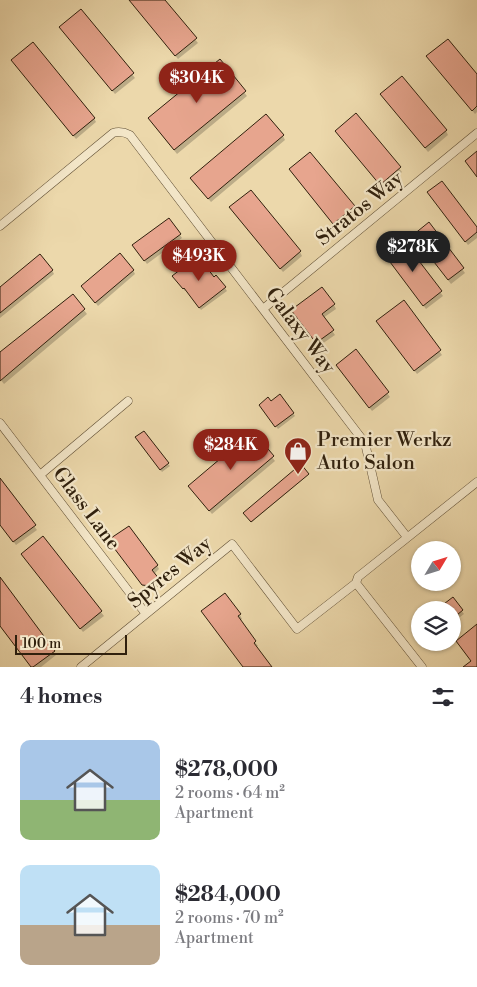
<!DOCTYPE html>
<html lang="en">
<head>
<meta charset="utf-8">
<style>
  body { margin:0; font-family:"Libre Bodoni",serif; background:#f2f2f3; color:#2b2b33; height:100vh; display:flex; flex-direction:column; font-size:19px; white-space:nowrap }
  * { box-sizing:border-box; margin:0 }
  p { font-size:16px; color:#7c7c81 }
  .icon { flex:none; width:28px; height:28px; fill:none; stroke:currentColor; stroke-width:2; stroke-linecap:round; stroke-linejoin:round }
  .map { position:relative; height:667px; overflow:hidden }
  .side { display:flex; flex-direction:column; background:#fff; flex:1 }
  .side>* { flex:none }
  .needle { width:32px; rotate:52deg }
  .fabs { position:absolute; left:411px; top:541px; display:grid; gap:10px }
  .fabs a { display:grid; place-items:center; width:50px; height:50px; border-radius:50%; background:#fff; box-shadow:0 1px 4px #0004; font-size:25px }
  .scale { position:absolute; left:15px; bottom:12px; width:112px; box-sizing:border-box; padding-left:5px; border:2px solid #30200d; border-top:0; font-size:14px; line-height:18px; white-space:nowrap; color:#30200d; -webkit-text-stroke:4px #f3e6c8; paint-order:stroke }
  .price { position:absolute; translate:-50% -42px; padding:0 11px; border-radius:18px; background:#8f2418; color:#fff; font-size:16px; line-height:32px; filter:drop-shadow(0 1px 2px #0008) }
  .price::after { content:''; position:absolute; left:50%; top:30px; width:15px; height:11px; margin-left:-8px; background:inherit; clip-path:polygon(0 0,100% 0,50% 100%) }
  .price.on { background:#222; color:#fff }
  ul { padding:0; list-style:none }
  li { display:flex; align-items:center; gap:15px; height:125px; padding:0 20px }
  li span { display:grid; place-items:center; flex:none; width:140px; height:100px; border-radius:10px; color:#555 }
  li>.icon { margin-inline-start:auto }
  span .icon { width:60px; height:60px; fill:#fffc; stroke-width:1 }
  li b { font-size:21px }
  h2 { display:flex; justify-content:space-between; align-items:center; height:60px; padding:0 20px; font-size:21px }
  .map>svg:first-child { display:block }
</style>
</head>
<body>
<div class="map">
<svg width="477" height="667" viewBox="0 0 477 667">
  <rect width="100%" height="100%" fill="#ecd8ab"/>
  <filter id="stains"><feTurbulence type="fractalNoise" baseFrequency=".004" numOctaves="4"/><feColorMatrix values="0 0 0 0 .2 0 0 0 0 .09 0 0 0 0 .02 0 0 0 .5 -.17"/></filter>
  <radialGradient id="worn" r=".72"><stop offset=".6" stop-color="#630" stop-opacity="0"/><stop offset="1" stop-color="#630" stop-opacity=".3"/></radialGradient>
  <path fill="#0003" d="M129,0H163L198,43L178,59Z
    M81,11L135,78L115,94L63,31Z
    M430,60L477,76V112L475,114Z
    M219,61L247,96L177,154L152,123Z
    M15,64L94,118L96,122L76,139Z
    M382,95L446,131L448,135L428,152Z
    M356,115L402,172L383,188L336,132Z
    M283,136L285,140L211,202L194,182Z
    M290,170L354,207L356,211L336,227Z
    M431,197L477,229V238L468,245Z
    M233,212L300,252L302,256L283,272Z
    M429,224L465,273L451,284L417,239Z
    M180,235L182,238L147,264L136,249Z
    M402,241L443,296L426,309L388,258Z
    M52,270L54,274L0,318V289Z
    M133,270L135,274L98,306L82,286Z
    M213,278L225,288L227,291L201,310L187,290L185,291L176,279Z
    M72,295L87,314L4,384L0,379V354Z
    M403,302L442,355L417,374L380,325Z
    M334,305L336,309L323,318L335,335L319,346L295,314Z
    M356,351L390,397L372,411L339,369Z
    M280,396L295,416L278,429L262,408Z
    M253,433L275,461L212,514L192,490Z
    M139,440L168,464L170,466L162,472Z
    M301,466L308,475L252,522L244,513Z
    M0,480L37,530L16,545L0,524Z
    M43,538L104,616L83,632L25,558Z
    M112,544L157,565L159,569L154,574L161,584L154,590L146,589Z
    M0,579L56,655L41,667H31L0,625Z
    M225,595L240,615L242,619L240,621L255,642L258,646L255,647L270,667H244Z
    M453,599L464,614L452,623V610H438Z"/>
  <path fill="#e7a58e" stroke="#30200d" d="M129,0H165L197,38L175,56Z
    M81,9L134,73L112,91L59,27Z
    M448,39L477,74V106L472,111L426,56Z
    M33,42L95,118L73,136L11,60Z
    M220,59L246,91L174,150L148,118Z
    M402,76L447,130L425,148L380,94Z
    M356,113L401,167L380,185L335,131Z
    M266,114L284,135L208,199L190,178Z
    M477,151V177L465,161Z
    M310,152L355,206L333,224L289,169Z
    M442,181L477,227V232L465,242L427,192Z
    M251,190L301,251L280,269L229,207Z
    M169,218L181,234L144,261L132,245Z
    M429,222L464,268L448,280L413,235Z
    M403,240L442,291L423,306L384,254Z
    M120,253L134,270L95,303L81,286Z
    M40,254L53,270L0,313V287Z
    M198,256L214,277L216,275L226,287L199,308L184,288L183,289L172,276Z
    M322,287L335,304L322,314L334,330L316,343L291,310Z
    M73,294L85,309L0,381V352Z
    M404,300L441,350L414,371L376,321Z
    M356,349L389,392L369,408L336,365Z
    M280,394L294,413L275,427L259,405L268,397L271,401Z
    M144,431L169,463L160,470L135,437Z
    M253,431L274,456L209,511L188,486Z
    M301,464L309,474L251,522L243,513Z
    M0,478L36,525L13,542L0,525Z
    M129,526L158,565L152,570L160,580L151,586L142,585L108,540Z
    M43,536L102,611L80,629L21,554Z
    M0,577L55,651L33,667H31L0,626Z
    M225,593L241,614L238,616L256,641L254,643L272,667H243L201,611Z
    M453,597L463,610L452,619V610H436Z
    M477,624V667H463L471,661L456,641Z"/>
  <g fill="none" stroke-linecap="round" stroke-linejoin="round">
    <g stroke="#5f4e34" stroke-width="9">
      <path id="minor" d="M0,226L113,133C119,131 124,132 130,135L365,443L378,500L407,537
        M263,309L477,133
        M0,423L146,614
        M40,475L128,401
        M356,583L422,667
        M81,667L232,544L297,629L356,583L358,577L477,482"/>
    </g>
    <use href="#minor" stroke="#f3e6c8" stroke-width="8"/>
  </g>
  <defs>
    <g id="shop-pin" transform="scale(1.4375)"><path d="M0 17L-7.5 6A9.5 9.5 0 1 1 7.5 6Z" fill="#8f2418" stroke="#f3e6c8"/><path d="M-5-2.5h2.3a2.7 3.5 0 0 1 5.4 0H5L5.5 6h-11ZM-1.5-2.5h3a1.5 2.3 0 0 0-3 0Z" fill="#fff"/></g>
  </defs>
  <g fill-rule="evenodd">
    <use href="#shop-pin" x="298" y="451"/>
  </g>
  <g text-anchor="middle" dominant-baseline="central" stroke-width="4.5" stroke-linejoin="round" paint-order="stroke">
    <g font-size="20" fill="#30200d" stroke="#f3e6c8">
      <text transform="translate(360 209) rotate(-39)">Stratos Way</text>
      <text transform="translate(300 331) rotate(53)">Galaxy Way</text>
      <text transform="translate(86 509) rotate(53)">Glass Lane</text>
      <text transform="translate(170 573) rotate(-39)">Spyres Way</text>
    </g>
    <g font-size="20" fill="#30200d" stroke="#f3e6c8" text-anchor="start">
      <text x="317" y="440">Premier Werkz<tspan x="317" dy="23">Auto Salon</tspan></text>
    </g>
  </g>
  <rect width="100%" height="100%" filter="url(#stains)"/>
  <rect width="100%" height="100%" fill="url(#worn)"/>
</svg>
<div class="fabs">
<a><svg class="needle" viewBox="-14 -14 28 28"><path d="M0-13l5 13h-10z" fill="#e53935"/><path d="M0 13l5-13h-10z" fill="#7c7c81"/></svg></a>
<a><svg class="icon" aria-label="layers" viewBox="0 0 24 24"><path d="M12 4l9 5-9 5-9-5zM3 14l9 5 9-5"/></svg></a>
</div>
<div class="scale">100 m</div>
<b class="price" style="left:197px;top:104px">$304K</b>
<b class="price on" style="left:413px;top:273px">$278K</b>
<b class="price" style="left:199px;top:282px">$493K</b>
<b class="price" style="left:231px;top:471px">$284K</b>
</div>
<section class="side">
<h2>4 homes<svg class="icon" aria-label="filters" viewBox="0 0 24 24"><path d="M4 7h16M4 17h16"/><circle cx="9" cy="7" r="2"/><circle cx="15" cy="17" r="2"/></svg></h2>
<ul>
<li><span style="background:linear-gradient(#a9c7e8 60%,#8fb573 0)"><svg class="icon" aria-label="home" viewBox="0 0 24 24"><path d="M3 11l9-7 9 7M6 9v11h12V9"/></svg></span><div><b>$278,000</b><p>2 rooms · 64 m²</p><p>Apartment</p></div></li>
<li><span style="background:linear-gradient(#bfe0f5 60%,#b9a48a 0)"><svg class="icon" aria-label="home" viewBox="0 0 24 24"><path d="M3 11l9-7 9 7M6 9v11h12V9"/></svg></span><div><b>$284,000</b><p>2 rooms · 70 m²</p><p>Apartment</p></div></li>
</ul>
</section>
</body>
</html>
